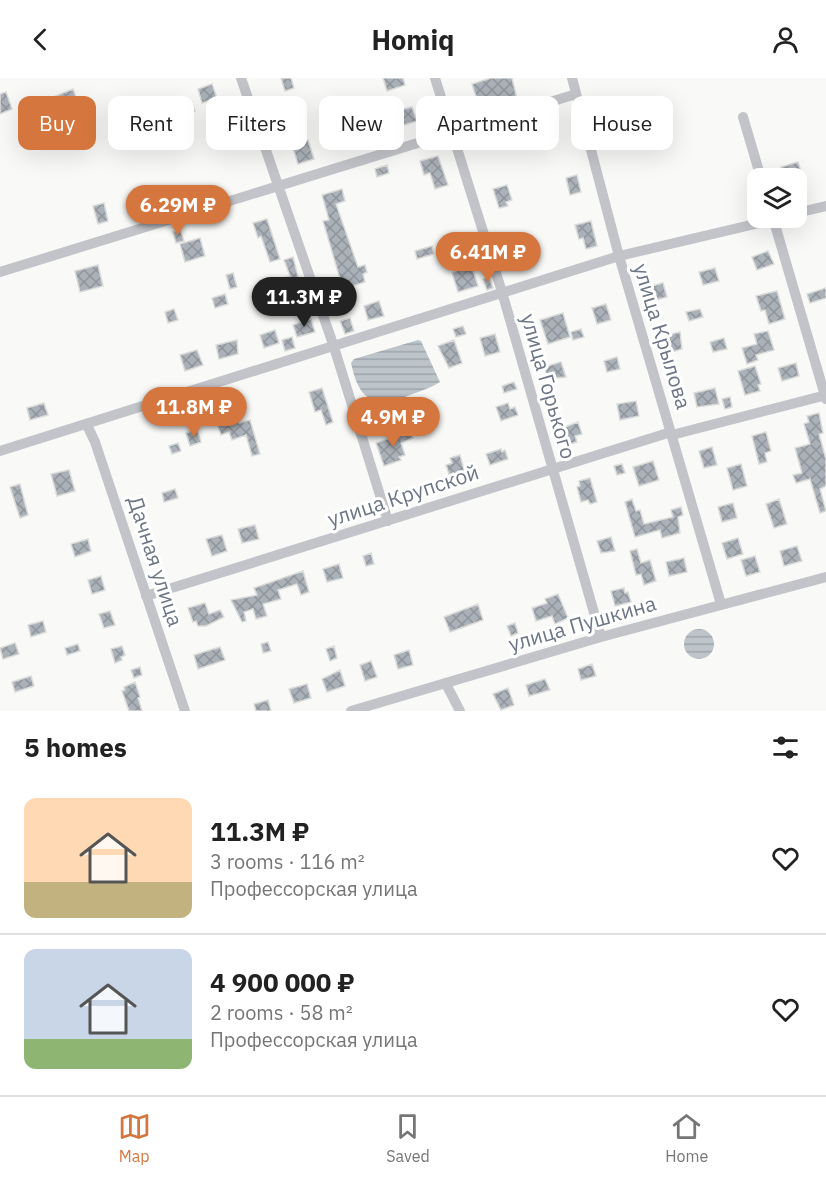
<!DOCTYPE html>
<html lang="en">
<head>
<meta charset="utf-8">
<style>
  body { margin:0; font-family:"IBM Plex Sans",sans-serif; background:#f6f6f6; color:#222; height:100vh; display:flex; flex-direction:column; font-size:22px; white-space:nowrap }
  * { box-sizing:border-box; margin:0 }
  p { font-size:20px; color:#767676 }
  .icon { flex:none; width:33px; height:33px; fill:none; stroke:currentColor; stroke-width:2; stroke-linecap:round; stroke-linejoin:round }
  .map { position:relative; height:633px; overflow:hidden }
  .drawer { display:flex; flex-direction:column; background:#fff; flex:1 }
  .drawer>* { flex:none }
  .guide { position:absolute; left:18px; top:18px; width:790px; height:54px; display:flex; gap:12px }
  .buttons { position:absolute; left:747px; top:90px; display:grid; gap:12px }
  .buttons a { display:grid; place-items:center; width:60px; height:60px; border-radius:12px; background:#fff; box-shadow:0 6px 24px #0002; font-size:30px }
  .price { position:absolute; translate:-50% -51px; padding:0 14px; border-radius:21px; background:#d4763e; color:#fff; font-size:20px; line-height:39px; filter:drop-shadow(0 2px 3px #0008) }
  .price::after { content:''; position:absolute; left:50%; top:36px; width:18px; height:14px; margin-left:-9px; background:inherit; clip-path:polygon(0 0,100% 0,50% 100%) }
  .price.selected { background:#222; color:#fff }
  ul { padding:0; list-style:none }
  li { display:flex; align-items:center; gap:18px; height:150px; padding:0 24px }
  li+li { border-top:2px solid #e0e0e0 }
  li span { display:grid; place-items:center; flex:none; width:168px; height:120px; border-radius:12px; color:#555 }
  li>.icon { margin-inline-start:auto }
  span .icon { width:72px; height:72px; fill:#fffc; stroke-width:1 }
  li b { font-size:26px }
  h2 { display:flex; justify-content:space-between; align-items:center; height:72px; padding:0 24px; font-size:26px }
  .chip { padding:0 21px; border-radius:12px; background:#fff; box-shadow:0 6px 24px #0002; font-size:21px; line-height:54px }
  .chip.selected { background:#d4763e; color:#fff }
  header { display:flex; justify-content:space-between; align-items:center; height:78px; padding:0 24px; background:#fff; font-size:27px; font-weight:700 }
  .menu { display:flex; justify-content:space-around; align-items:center; height:84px; border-top:2px solid #e0e0e0; background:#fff; font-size:16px; color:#767676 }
  .menu a { display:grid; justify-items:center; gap:3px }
  .menu .selected { color:#d4763e }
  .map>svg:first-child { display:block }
</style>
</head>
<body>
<header><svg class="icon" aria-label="back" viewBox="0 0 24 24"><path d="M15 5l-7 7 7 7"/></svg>Homiq<svg class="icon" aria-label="person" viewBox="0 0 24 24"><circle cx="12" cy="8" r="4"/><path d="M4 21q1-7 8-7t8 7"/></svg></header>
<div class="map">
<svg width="826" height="633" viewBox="0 0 826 633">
  <defs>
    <pattern id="water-rules" width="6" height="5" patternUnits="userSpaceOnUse" patternTransform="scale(1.5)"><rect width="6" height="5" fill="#bdc5cb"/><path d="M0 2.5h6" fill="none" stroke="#9ea5aa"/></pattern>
    <pattern id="building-cross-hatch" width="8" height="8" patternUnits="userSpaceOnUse" patternTransform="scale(1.5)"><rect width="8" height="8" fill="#abb1b8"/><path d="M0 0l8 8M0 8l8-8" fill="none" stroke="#8f959b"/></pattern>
  </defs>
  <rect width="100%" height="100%" fill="#f9faf8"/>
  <path fill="url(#water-rules)" d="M418,262L421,263L440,304C431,310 420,313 410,317C374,331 359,323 351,285L354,281Z
    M684 566a15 15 0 1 1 30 0a15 15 0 1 1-30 0Z"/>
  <path fill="url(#building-cross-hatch)" stroke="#dbdcda" stroke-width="1.5" d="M281,0H291L294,10L285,13Z
    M383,0H403L405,7L387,13Z
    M491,0H512L517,21L501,25L499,19L478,25L472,6Z
    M212,6L217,20L202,25L198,11Z
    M73,11L79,27L58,36L51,20Z
    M6,14L12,31L0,36V16Z
    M192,24L195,33L186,36L183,27Z
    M296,26L302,44L289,47L288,44L283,45L281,36L284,35L282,30Z
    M412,29L417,43L404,47L400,32Z
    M308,62L314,81L298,86L292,67Z
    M438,78L448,107L435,111L430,95L424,97L420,83Z
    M798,84L803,100H784L781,89Z
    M387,87L389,95L377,99L375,91Z
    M577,97L581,114L570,117L566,100Z
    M507,107L512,122L506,124L508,128L499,130L493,111Z
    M342,111L345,123L336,126L358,189L365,187L367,194L363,196L365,204L343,211L323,143L329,142L322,117Z
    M104,125L108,143L98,146L93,128Z
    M267,141L280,181L270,184L261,158L258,160L253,145Z
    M591,143L597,168L586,171L583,160L579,161L575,147Z
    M180,151L184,163L176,165L173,154Z
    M505,158L509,169L498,173L495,161Z
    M463,159L466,170L453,173L450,163Z
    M200,160L205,178L185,184L180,166Z
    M432,168L434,176L417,181L415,173Z
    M530,172L534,186L517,191L513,177Z
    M768,173L774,186L757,192L752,179Z
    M293,179L303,217L293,221L292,217L269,224L263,208L290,198L284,182Z
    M98,187L103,208L80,214L75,193Z
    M468,187L469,190L472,189L478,208L458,214L452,195Z
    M715,190L719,203L703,207L699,194Z
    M233,195L237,209L230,211L226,197Z
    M489,199L493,210L487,212L483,201Z
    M663,205L667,219L652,223L648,209Z
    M826,210V220L810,225L807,216Z
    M777,213L785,241L769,246L765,232L761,233L756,218Z
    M225,216L228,226L215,230L212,220Z
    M379,223L384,238L368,242L364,228Z
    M606,226L611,242L597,246L592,230Z
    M174,231L178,242L168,245L165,234Z
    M700,231L703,239L689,243L686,234Z
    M563,235L570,259L548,266L540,242Z
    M350,240L354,253L345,256L340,243Z
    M311,241L315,254L297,259L293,247Z
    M463,248L466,256L456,259L453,251Z
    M581,251L584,259L573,262L571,254Z
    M275,252L279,265L264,270L260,257Z
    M768,253L774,272L756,277L758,282L747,286L742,270L757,266L754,256Z
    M680,254L682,271L672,274L667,257Z
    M495,256L500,274L485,278L480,260Z
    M292,259L295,270L285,273L282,262Z
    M724,260L727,271L713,274L710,264Z
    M237,262L238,276L219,281L216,267Z
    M454,262L462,285L449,290L438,268Z
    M197,272L203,287L185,293L180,277Z
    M617,279L620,291L607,294L604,283Z
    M561,284L566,299L548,301L544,289Z
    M796,285L799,298L782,303L778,290Z
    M755,288L761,306L758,307L760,313L745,317L738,293Z
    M514,304L517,311L504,315L502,308Z
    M322,310L333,344L326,347L321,332L315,334L309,314Z
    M715,310L719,326L697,329L694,315Z
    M730,319L732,329L725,331L722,321Z
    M636,323L639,338L620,342L617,326Z
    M395,324L400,338L384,344L379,330Z
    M44,325L48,337L30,342L27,330Z
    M508,325L510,331L515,329L518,337L501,343L496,329Z
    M819,335L823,355L819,356L826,381V408L820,411L826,433L820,435L810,401L796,405L793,397L802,395L795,370L810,366L804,346L809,344L807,338Z
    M236,336L239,345L250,342L260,376L252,378L246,357L232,362L229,354L221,357L216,343Z
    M578,344L582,356L575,358L577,364L567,367L562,350Z
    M197,351L201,364L190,368L186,355Z
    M410,353L413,360L401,365L405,377L399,379L401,382L384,388L376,365Z
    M766,354L771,373L765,375L767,384L759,386L752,358Z
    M178,365L181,373L172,376L169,368Z
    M712,369L717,387L704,390L699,373Z
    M501,371L502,374L505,372L508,381L490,387L486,376Z
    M460,377L465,395L450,399L446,387L452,385L450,380Z
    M653,383L659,402L639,408L633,389Z
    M622,386L625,395L617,397L614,388Z
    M741,386L747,408L733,412L727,390Z
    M69,392L75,413L57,418L51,396Z
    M590,400L597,424L590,426L588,422L581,424L577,409L580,408L579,403Z
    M20,406L28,437L20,440L10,409Z
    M175,411L178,420L164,424L162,415Z
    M632,421L636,433L640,432L644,446L673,439L671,432L681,429L683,437L678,439L680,455L662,460L660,452L635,459L625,424Z
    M779,421L787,446L774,450L766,426Z
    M733,425L737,440L722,444L718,429Z
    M255,447L259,461L242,465L238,451Z
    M222,457L227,473L212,478L206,461Z
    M611,459L615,473L601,475L597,463Z
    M738,460L743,476L727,481L722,465Z
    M88,461L91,473L75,479L71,466Z
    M797,468L802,483L784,488L780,473Z
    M637,471L641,485L650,482L656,503L644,507L641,496L636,497L630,473Z
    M371,475L374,486L366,488L363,478Z
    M755,478L760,494L746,498L741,482Z
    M684,480L687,494L669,498L666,484Z
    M339,486L343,500L327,504L323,491Z
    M303,493L309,514L301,517L297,506L278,512L281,521L263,526L267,538L256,541L253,531L244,534L246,543L242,544L231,522L257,517L254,510Z
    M101,498L105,512L92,516L88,502Z
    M624,510L625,515L628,514L631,524L615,528L611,513Z
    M558,516L568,540L555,546L552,538L536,543L532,530L547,525L545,521Z
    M205,525L209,536L220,532L224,539L206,548H198L196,543L193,544L188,530Z
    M478,526L483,542L450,554L444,539Z
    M110,533L115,547L104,550L99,536Z
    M43,543L46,554L31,559L28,547Z
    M515,545L518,555L511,558L507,548Z
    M268,564L271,573L263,575L261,566Z
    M15,565L19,576L3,581L0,570Z
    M78,566L80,573L67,577L65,570Z
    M122,568L125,577L121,579L122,582L115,585L111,571Z
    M334,568L337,580L330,583L326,571Z
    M220,569L225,582L198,591L194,577Z
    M409,572L413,587L398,591L394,577Z
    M371,583L377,599L365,603L360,587Z
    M592,586L596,598L581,602L578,591Z
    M140,589L142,597L134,600L131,592Z
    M340,592L345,608L327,614L322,601Z
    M31,598L34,608L15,614L12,604Z
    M545,601L550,612L529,618L526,607Z
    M135,604L140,619L138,620L142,633H129L122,613L125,612L124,609Z
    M307,606L311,620L294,625L289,611Z
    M508,610L514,627L501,632L493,616Z
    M268,622L271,633H256L254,626Z"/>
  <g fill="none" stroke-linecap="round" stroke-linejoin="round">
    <path stroke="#c2c4c9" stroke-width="10" d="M241,0L334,269L388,443
      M435,0L502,214L601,559
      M572,0L619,178L721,526
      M743,39L761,100
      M796,135L826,128
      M773,140L826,321
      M0,194L576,16
      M87,347L95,364L185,633
      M672,357L826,317
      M0,373L619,178L781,140
      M146,518L671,354
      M446,606L460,633
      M351,633L601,559L826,499"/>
  </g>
  <g text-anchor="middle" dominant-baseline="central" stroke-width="6" stroke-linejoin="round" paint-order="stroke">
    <g font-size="21" fill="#6c7686" stroke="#fff">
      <text transform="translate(663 258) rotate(73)">улица Крылова</text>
      <text transform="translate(549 308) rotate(74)">улица Горького</text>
      <text transform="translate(403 417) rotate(-18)">улица Крупской</text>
      <text transform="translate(156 483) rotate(72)">Дачная улица</text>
      <text transform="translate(582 545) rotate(-16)">улица Пушкина</text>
    </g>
  </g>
</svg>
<div class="buttons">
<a><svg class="icon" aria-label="layers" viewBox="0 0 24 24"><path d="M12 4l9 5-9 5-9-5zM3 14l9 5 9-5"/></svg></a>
</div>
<b class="price" style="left:178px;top:158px">6.29M ₽</b>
<b class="price" style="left:488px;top:205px">6.41M ₽</b>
<b class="price selected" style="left:304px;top:250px">11.3M ₽</b>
<b class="price" style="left:194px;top:360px">11.8M ₽</b>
<b class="price" style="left:393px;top:370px">4.9M ₽</b>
<div class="guide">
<a class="chip selected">Buy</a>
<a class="chip">Rent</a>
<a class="chip">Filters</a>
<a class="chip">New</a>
<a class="chip">Apartment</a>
<a class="chip">House</a>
</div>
</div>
<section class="drawer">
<h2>5 homes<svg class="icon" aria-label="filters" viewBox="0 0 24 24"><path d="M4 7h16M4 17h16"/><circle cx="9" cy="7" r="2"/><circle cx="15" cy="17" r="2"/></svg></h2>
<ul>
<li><span style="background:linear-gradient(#ffd9b3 70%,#c2b280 0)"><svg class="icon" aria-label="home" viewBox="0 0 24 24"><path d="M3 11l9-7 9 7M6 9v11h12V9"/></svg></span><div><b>11.3M ₽</b><p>3 rooms · 116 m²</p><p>Профессорская улица</p></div><svg class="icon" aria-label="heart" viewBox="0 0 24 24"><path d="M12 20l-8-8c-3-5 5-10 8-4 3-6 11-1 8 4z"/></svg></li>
<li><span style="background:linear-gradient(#c9d6e8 75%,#8fb573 0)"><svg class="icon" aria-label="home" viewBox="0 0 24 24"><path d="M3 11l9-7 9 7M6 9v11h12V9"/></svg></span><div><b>4 900 000 ₽</b><p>2 rooms · 58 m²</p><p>Профессорская улица</p></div><svg class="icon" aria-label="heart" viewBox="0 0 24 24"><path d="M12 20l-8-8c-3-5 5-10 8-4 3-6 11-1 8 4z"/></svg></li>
</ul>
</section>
<nav class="menu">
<a class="selected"><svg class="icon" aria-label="map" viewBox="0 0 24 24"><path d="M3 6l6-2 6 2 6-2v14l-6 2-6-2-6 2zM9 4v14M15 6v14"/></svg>Map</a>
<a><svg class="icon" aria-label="saved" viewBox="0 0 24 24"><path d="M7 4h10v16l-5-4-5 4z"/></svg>Saved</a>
<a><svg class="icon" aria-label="home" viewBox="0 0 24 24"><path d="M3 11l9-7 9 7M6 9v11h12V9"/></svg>Home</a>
</nav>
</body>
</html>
